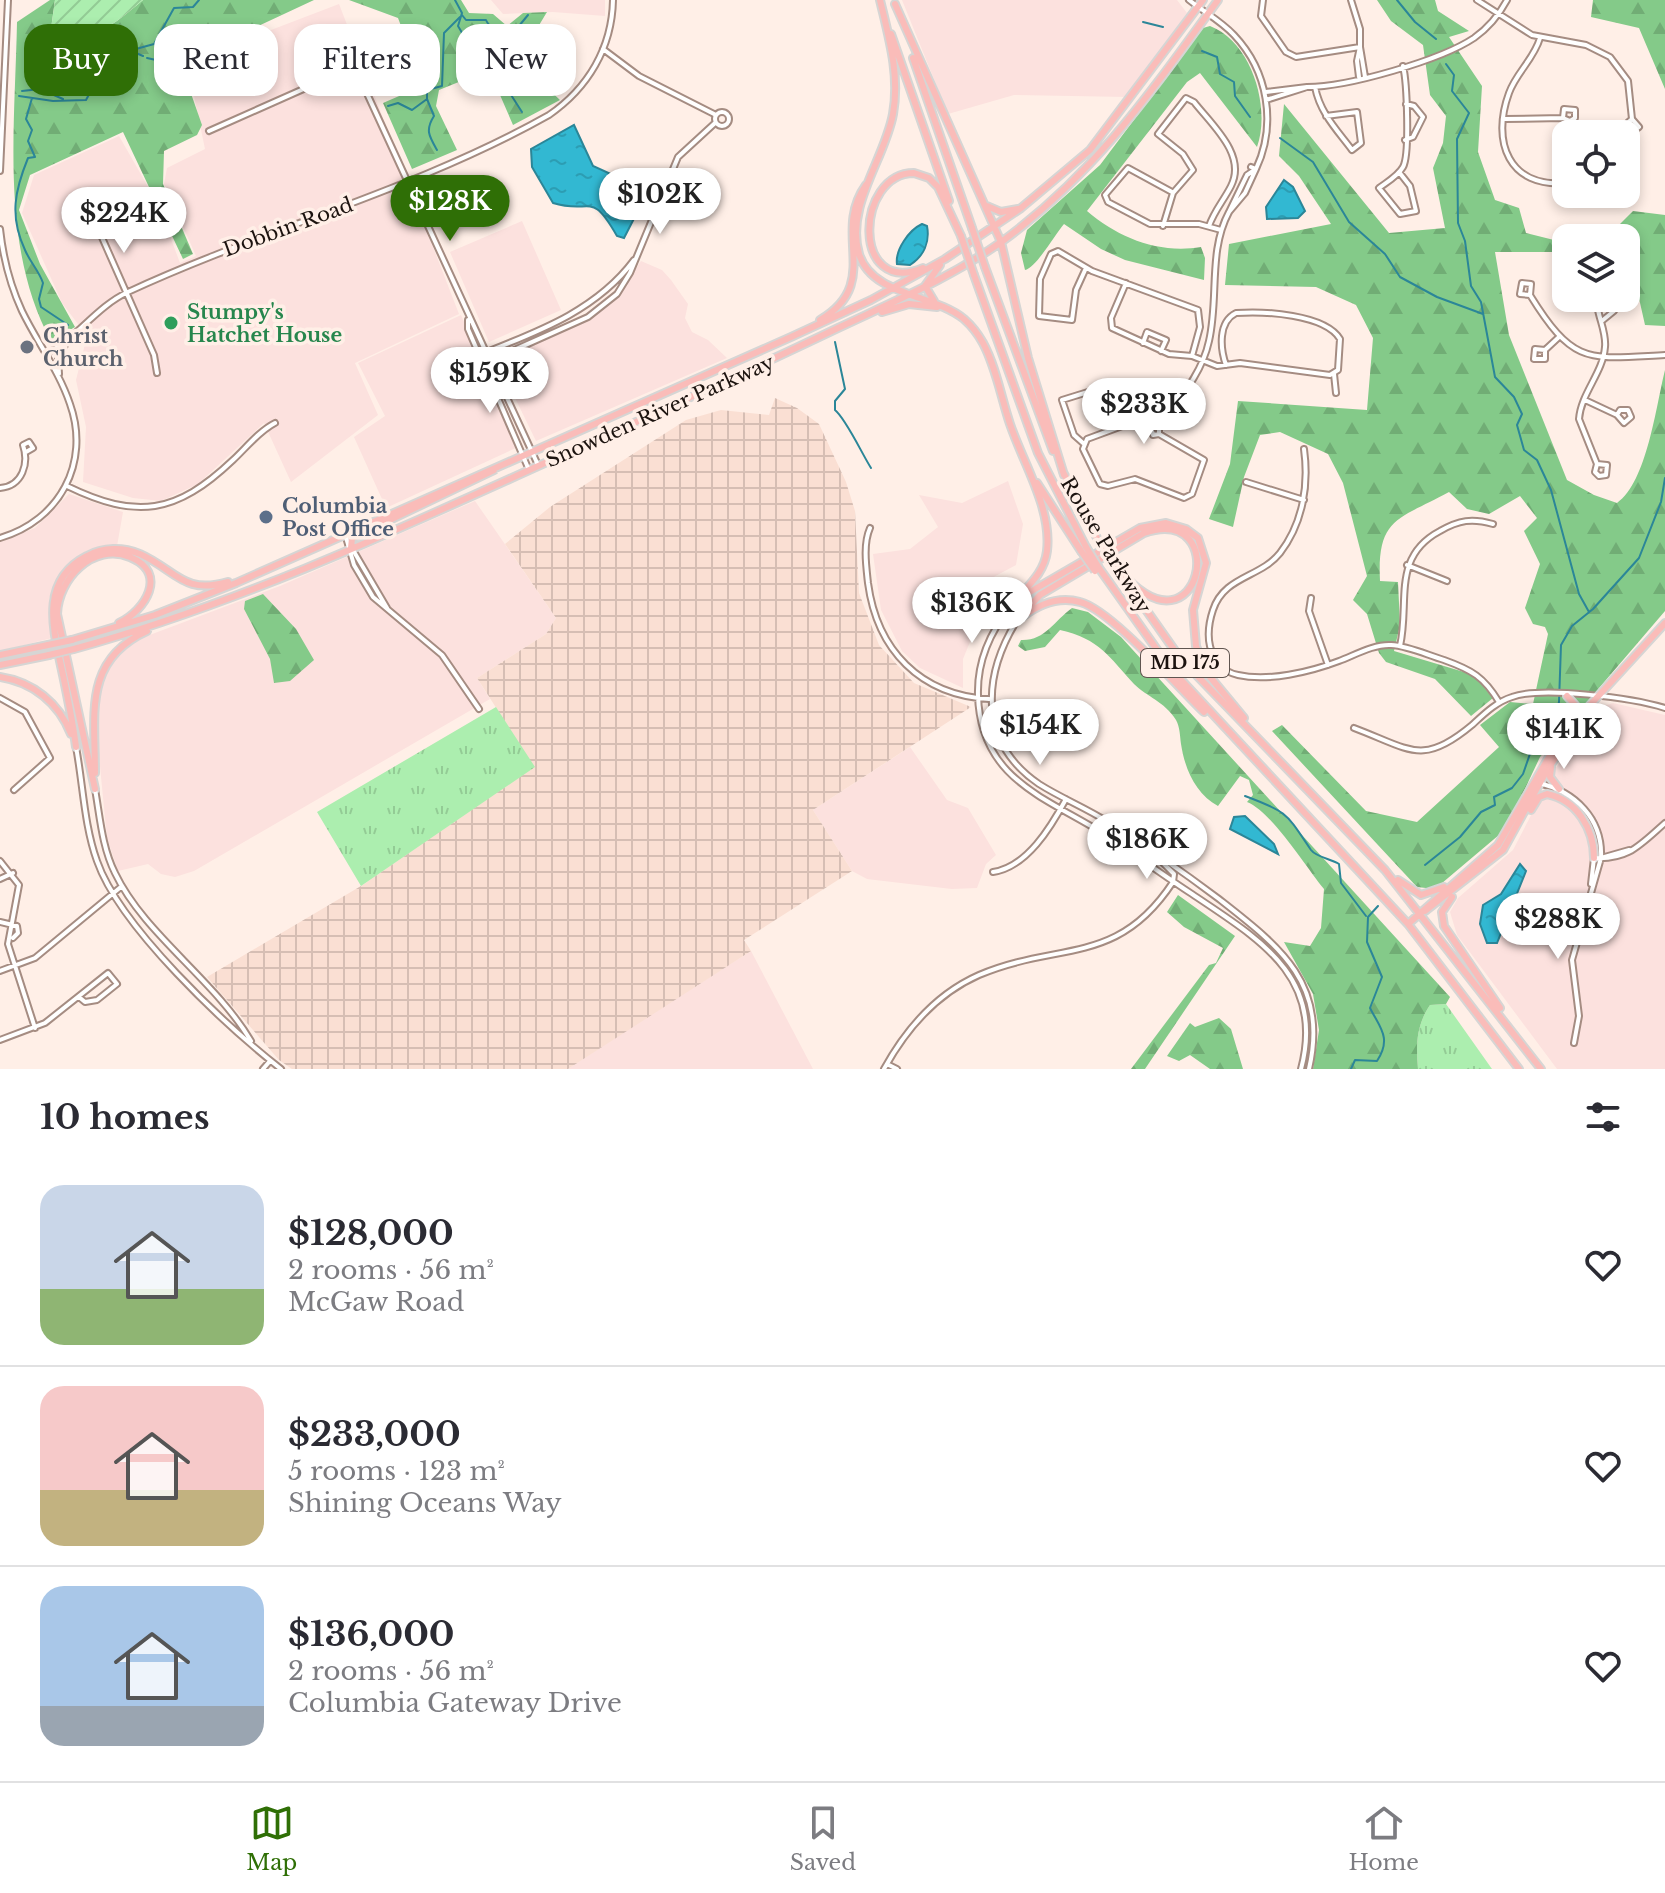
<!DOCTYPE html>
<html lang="en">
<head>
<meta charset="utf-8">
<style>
  body { margin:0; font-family:"Libre Baskerville",serif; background:#f2f2f3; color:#2b2b33; height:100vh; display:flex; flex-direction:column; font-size:30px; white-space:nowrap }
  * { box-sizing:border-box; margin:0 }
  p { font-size:26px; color:#7c7c81 }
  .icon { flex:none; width:44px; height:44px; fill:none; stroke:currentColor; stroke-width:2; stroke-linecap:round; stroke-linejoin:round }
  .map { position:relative; height:1069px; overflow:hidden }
  .panel { display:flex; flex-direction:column; background:#fff; flex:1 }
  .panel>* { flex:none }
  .banner { position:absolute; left:24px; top:24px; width:800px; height:72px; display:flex; gap:16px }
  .controls { position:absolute; left:1552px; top:120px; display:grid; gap:16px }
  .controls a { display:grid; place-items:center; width:88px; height:88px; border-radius:16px; background:#fff; box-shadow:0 4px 12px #0003; font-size:40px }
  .price { position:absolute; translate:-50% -68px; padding:0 18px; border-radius:28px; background:#fff; color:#222; font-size:26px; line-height:52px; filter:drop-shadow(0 2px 4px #0008) }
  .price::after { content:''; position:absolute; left:50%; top:48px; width:24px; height:18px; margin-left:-12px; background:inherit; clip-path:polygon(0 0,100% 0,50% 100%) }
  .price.selected { background:#2f6f06; color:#fff }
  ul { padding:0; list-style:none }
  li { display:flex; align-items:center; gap:24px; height:200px; padding:0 40px }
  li+li { border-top:2px solid #e1e1e2 }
  li span { display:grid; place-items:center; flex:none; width:224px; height:160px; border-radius:24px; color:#555 }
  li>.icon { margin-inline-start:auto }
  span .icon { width:96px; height:96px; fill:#fffc; stroke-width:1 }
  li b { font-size:34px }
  h2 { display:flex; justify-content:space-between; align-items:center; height:96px; padding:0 40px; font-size:34px }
  .pill { padding:0 28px; border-radius:24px; background:#fff; box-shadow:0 4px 12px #0003; font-size:28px; line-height:72px }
  .pill.selected { background:#2f6f06; color:#fff }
  .tab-bar { display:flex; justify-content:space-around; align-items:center; height:112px; border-top:2px solid #e1e1e2; background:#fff; font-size:22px; color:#7c7c81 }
  .tab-bar a { display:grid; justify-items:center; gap:4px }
  .tab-bar .selected { color:#2f6f06 }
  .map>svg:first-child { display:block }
</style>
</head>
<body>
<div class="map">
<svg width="1665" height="1069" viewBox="0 0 1665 1069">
  <defs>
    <pattern id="industrial-grid" width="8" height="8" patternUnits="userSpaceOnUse" patternTransform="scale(2)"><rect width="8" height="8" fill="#fadfd3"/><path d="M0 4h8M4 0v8" fill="none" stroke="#d6beb4"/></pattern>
    <pattern id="grass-tufts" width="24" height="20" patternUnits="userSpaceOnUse" patternTransform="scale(2)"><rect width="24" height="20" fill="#aceeaf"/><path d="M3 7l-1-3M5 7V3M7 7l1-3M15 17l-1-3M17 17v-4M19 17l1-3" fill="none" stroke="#93cb95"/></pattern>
    <pattern id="forest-firs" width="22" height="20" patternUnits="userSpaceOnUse" patternTransform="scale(2)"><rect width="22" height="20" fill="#84ca89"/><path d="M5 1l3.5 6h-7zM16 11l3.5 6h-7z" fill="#71ad75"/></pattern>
    <pattern id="garden-furrows" width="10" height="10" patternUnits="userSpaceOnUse" patternTransform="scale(2)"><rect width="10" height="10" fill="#aceeaf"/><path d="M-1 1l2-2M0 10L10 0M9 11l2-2" fill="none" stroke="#93cb95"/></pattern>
    <pattern id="water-ripples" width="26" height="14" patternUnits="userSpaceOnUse" patternTransform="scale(2)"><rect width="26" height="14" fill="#32b8d2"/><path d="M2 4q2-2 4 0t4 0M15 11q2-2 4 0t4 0" fill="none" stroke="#2c9db3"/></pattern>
  </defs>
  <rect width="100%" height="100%" fill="#ffefe7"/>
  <path fill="#fce1de" d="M491,0H605V16L553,12L503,14Z
    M902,0H1177L1187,13L1127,97L1014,95L948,114Z
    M339,4L459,314L355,363L378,415L291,482L264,423L198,484L161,501L133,498L83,482L86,427L76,380L87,336L62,303L22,213L34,175L119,136L158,204L180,263L196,256L164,184L167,168L205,149L187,62Z
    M522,221L561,310L489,342L450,252Z
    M641,261L662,270L671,280L688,304L685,318L692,332L708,340L727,358L536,441L499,365L503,358L584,322L615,299Z
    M461,315L518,447L386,508L354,437L385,416L358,363Z
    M1008,481L1023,524L1016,565L988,580L984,592L986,603L963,659V688L920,668L902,651L881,610L873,554L910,549L938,527L919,495L962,503Z
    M69,494L123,512L117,546L92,550L61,572L49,599L52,638L0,651V542L35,528Z
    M475,501L556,618L546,634L477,678L490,699L194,871L175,877L161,874L148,864L118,871L107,838L98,746L100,688L116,656L139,639L280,586Z
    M1613,703L1665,715V1069H1557L1457,935L1450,912L1458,898L1513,850L1555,769L1586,727L1604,706Z
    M910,747L947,800L968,808L996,855L986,864L977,888L952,889L867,879L852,871L813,810Z
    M751,951L813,1069H568L653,1013Z"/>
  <path fill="url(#industrial-grid)" d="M775,398L797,408L819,424L846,482L855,511L859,593L879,645L914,683L971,707L813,810L852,871L744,940L751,951L568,1069H292L279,1060L207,977L361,886L534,767L477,678L546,634L556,618L505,544L550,507L686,420L721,410L769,415Z"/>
  <path fill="url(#grass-tufts)" d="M496,707L535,767L361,886L317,812Z
    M1446,1004L1492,1069H1418C1416,1045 1416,1026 1430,1005Z"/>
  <path fill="url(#forest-firs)" d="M50,0H55L51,29L56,41C99,36 110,28 143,0H314L179,63L176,74L188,85L202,125L197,135L164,151L163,184L193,254L183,259L123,132L30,175L19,210L40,264L75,327L51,341C0,247 15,130 17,22Z
    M349,0H461L469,13L493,14L507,26L523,13L547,12L518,60L560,100L513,125L500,95L481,73L439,90L436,106L457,150L412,169L383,103L413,90L420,76L398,18Z
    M1377,0H1435L1438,11L1469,31L1449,37L1482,86L1478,152L1495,200L1519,208L1526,233L1566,243V252H1495L1509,335L1567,480L1594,495L1617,503C1647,482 1656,406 1665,370V611L1540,757L1506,829L1435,889L1417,887L1272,731L1282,725L1366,811L1417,822L1499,747L1480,725L1510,702L1533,704L1548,634L1545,627L1533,624L1525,608L1540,564L1524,531L1537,518L1520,496L1489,514L1467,509L1449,492C1398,520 1377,517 1380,581L1398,582L1400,625L1394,651L1474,675L1493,698L1471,716L1435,679L1386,662L1379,653L1367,614L1353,600L1367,576L1343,483L1328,454L1280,432L1260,435L1244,477L1233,527L1209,519L1230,464L1238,401L1367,410L1373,338L1356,305L1316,287L1225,285L1229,244L1331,224L1299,176L1279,156L1284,104L1389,233L1445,228L1433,168L1443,143L1446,116L1430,95L1423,45L1391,21Z
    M1593,0H1665V89L1639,28L1591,17Z
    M1210,26C1252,42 1271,108 1257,147L1200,73L1187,82L1087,211C1119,238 1158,254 1201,247L1205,258L1204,280L1125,260L1101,249L1064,224C1056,233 1036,268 1025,270L1021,253L1027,230L1100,165L1203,28Z
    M1633,211L1665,215V326L1645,325L1634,276L1626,269V238H1606Z
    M263,594L296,629L314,660L290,681L274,683L270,659L244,609L245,601Z
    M1072,608L1088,612L1121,637L1450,997L1446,1004L1430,1005C1416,1026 1416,1045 1418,1069H1313L1319,1030L1313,994L1284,942L1310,946L1321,928L1324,889C1305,866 1272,812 1247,802L1253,795L1249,780L1240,776L1218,806C1196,794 1185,770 1181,744C1180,737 1180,727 1176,720C1164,701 1147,697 1134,684C1109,657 1100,639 1060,630L1045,647L1025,651L1018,646L1021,640C1045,641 1054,621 1072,608Z
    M1178,895L1235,936L1145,1069H1131L1209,965L1216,963L1223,948L1184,927L1167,912Z
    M1219,1018L1231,1029L1243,1069H1210L1190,1055L1179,1061L1167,1056L1190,1023L1195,1027Z"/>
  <path fill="url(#garden-furrows)" d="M55,0H143C110,28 99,36 56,41L51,29Z"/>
  <path fill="url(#water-ripples)" stroke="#2b8698" stroke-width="2" d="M574,125L593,166L615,176L635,175L643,181L641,205L624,238L617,236C590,189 592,215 553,203L532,167L531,149Z
    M1284,180L1293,187L1305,211L1298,218L1267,219L1266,207Z
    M922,224L927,226C930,242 924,256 910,265L897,264C895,250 909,230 922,224Z
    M1245,816L1274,844L1278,854L1230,829L1234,817Z
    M1520,864L1526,871L1497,943H1487L1480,924L1483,905L1501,894Z"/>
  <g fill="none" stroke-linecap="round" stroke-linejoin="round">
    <path stroke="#2b8698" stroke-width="2" d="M455,0L462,13L458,26L471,48L493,67L522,112
      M1397,0L1415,22L1436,39
      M462,15L466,20H486C490,30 504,32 514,32L528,15
      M1143,22L1163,27
      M129,50L143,56
      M1202,51L1217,57L1220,74L1234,82L1235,96L1250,117
      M147,58L156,60L165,70
      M1446,64L1454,75L1452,91L1469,113L1457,139L1458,223L1465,241L1471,286L1481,302L1495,377L1514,397L1522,414L1517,425L1524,450L1537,460L1551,490L1579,594L1589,612
      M22,91L40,89L63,99
      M19,96L53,101L86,100L93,87L121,72L125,52L154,44L174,8L193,7L199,0
      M32,98L26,119L32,130L28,141L35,157L28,158C15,190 9,216 25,250C30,262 39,271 43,283L39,299L41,307L68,325
      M427,99L434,116C425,130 429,136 437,150
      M388,106L398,103L412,110L427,99V90L442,86L444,33L460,17
      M1280,138L1313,162L1349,222L1385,254L1400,277L1437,297L1483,314
      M835,342L845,389L835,401V410C846,419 861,452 871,468
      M1245,796C1288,812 1286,813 1311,850C1316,857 1331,859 1339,864L1341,883L1366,916
      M1425,865L1460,837L1481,812L1495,805L1494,797L1512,788L1523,774L1532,748L1550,734L1559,702L1561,645L1572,626L1593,609L1639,558L1661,502L1665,478
      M1351,1069L1355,1060L1377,1061C1392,1038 1380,1028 1370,1008L1382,977L1367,942L1368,917L1378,906"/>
    <g stroke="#a58c82" stroke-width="8">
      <path id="minor" d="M1189,0C1204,12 1221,21 1234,35C1268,71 1277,124 1256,169L1251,167
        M1263,0L1261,16L1286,52L1296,57L1360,47V29L1351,0
        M1477,0L1532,35L1586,45L1610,57L1628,81L1632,119L1639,127L1631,133L1625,125L1632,119
        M1540,38C1534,59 1516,73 1509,93C1491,142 1509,188 1566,183
        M603,49L639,76L716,115
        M1359,77L1357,61L1360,47L1365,77
        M1307,87C1348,87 1441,60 1474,38C1488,28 1499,15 1507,0
        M1315,87C1320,113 1337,130 1352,150L1361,143L1357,112L1326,116
        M1266,92L1307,87L1266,100
        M715 119a7 7 0 1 1 14 0a7 7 0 1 1-14 0Z
        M1505,119L1563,118L1570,121L1575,118V110L1564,109L1563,118
        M209,131L326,79L348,78L364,87L538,465
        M1405,140L1413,137L1423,117L1414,106L1406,104
        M1256,169L1245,193L1229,212L1247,175Z
        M0,171L8,0
        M1399,172L1410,186L1416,211L1400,214L1379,188C1387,182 1398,176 1403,167C1410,155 1407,82 1403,66
        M1172,192L1128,168L1105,195L1108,202L1150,224H1199L1221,230
        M99,219L100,233L154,355L157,373
        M1163,226L1173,193L1193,170L1183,154L1158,134L1186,98L1194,102C1212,125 1247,155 1231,186C1224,200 1214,211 1209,226
        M0,229C3,257 10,285 22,311C37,342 59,371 70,404C91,463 59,521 0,538
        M1086,268L1076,290L1072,320L1039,316L1040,279L1051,254L1058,251L1092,271L1198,310L1200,327L1192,356
        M1126,283L1111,318L1112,328L1169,354L1192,356L1217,366L1240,363L1330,375L1338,370L1340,339C1325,314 1263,311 1236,313C1218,322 1220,348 1226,365
        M1530,295L1520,294L1522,283L1531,284L1530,295C1574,366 1588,359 1665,355
        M468,320V329L529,470
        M1603,320L1614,311L1610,298
        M1143,343L1147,332L1166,340L1161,351
        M1545,350L1535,349L1534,359H1545V350L1559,337
        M46,354C77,338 96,307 128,292C266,228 416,190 549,115C588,88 612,48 613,0
        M479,355C537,332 596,311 634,260
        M483,364L588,317L617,294L630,273L678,157L715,123
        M59,374L58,358L65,345
        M1334,374L1336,393
        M1585,400L1617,415L1620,410H1628L1631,417L1624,423L1617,415
        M1159,426C1179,399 1202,374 1209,341C1219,298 1208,251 1229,212
        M1151,427L1153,435L1159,434L1204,460L1192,494L1184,498L1135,479L1108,486L1100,484L1083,449L1087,439L1133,422L1159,426V434
        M1083,443L1074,435L1062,400L1104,387L1116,395L1126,424
        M1304,449C1309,485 1303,523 1280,553C1260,578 1224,576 1213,610C1209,622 1207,633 1210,646C1213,660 1223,672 1238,675C1268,682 1310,672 1339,661C1355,655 1374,644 1391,645C1409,646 1427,655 1444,660C1472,670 1484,677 1499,702
        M1597,464L1607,465L1606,475L1599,476L1595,472L1597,464L1579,419C1581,393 1603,373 1605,347C1607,330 1594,310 1598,298
        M1246,482L1304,500
        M67,486C137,520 176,514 233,460C246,448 259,431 275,423
        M0,488C23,486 29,463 23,445L29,442L33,448L26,452
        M870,528C863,544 866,565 868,583C877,650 920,695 989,699
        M345,534L354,565L373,597L442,655L479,709
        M353,550L387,608
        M1407,565L1447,581
        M1311,598L1309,611L1328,665
        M1011,606C990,632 977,661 978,695C980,777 1042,796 1101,832C1132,852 1161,874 1192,894C1257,938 1326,976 1301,1069
        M1016,622C982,678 979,743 1039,784C1061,798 1086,808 1108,822C1146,846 1183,872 1219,899C1279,946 1329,983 1309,1069
        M1400,646C1410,602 1391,557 1440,531C1459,520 1472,518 1493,524
        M0,698L25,712L50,758L14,790
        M1354,728C1410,749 1422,767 1472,725C1484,714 1496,702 1512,697C1542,686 1633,698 1665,708
        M76,747C83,784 84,825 97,861C120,927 225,1025 281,1069
        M1538,783C1575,791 1603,819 1601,858L1572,960L1579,1016L1574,1043
        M95,789C100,817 102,847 115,873C144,934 215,980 251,1041
        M1601,858L1629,850
        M0,861L19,885L8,944L35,1028
        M1162,862L1174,874L1173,882
        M993,872C1027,867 1051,827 1066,799
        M0,879L13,873
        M1591,884L1594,858C1628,860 1639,846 1665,823
        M0,922L17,926L18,933L13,938
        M0,971L35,958L122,886
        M0,1040L45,1023L108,973L117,984L97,1000L85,1002L79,997
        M887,1064L897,1069
        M263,1069L270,1061
        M884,1069C906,1029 936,994 979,975C1059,941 1117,967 1173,882"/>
    </g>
    <g stroke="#d6d5d4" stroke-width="10">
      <path id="major" d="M880,0C889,38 900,75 893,114C885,159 845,206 859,254C872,296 934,294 964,319C972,326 978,334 983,343C996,367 1001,397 1010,424C1023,463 1052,508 1047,551C1044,575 1025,588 1011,606
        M895,4L1001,242L1028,358L1064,475
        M891,34L949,201
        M913,58L972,228
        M987,206L1001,212L1018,209
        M985,267L1053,451
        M923,268C851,298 855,173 914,173L929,178L938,187L961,236
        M974,275L1038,453L1086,547
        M934,301L925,286L940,265
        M882,312L909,304L937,307
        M820,320C883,283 831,234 866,185
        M1063,472L1098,540
        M1037,483L1081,551
        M351,548L352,538L494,470
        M1111,560L1180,658L1385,870L1541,1069
        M1099,568L1170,668L1408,924L1519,1069
        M1023,596L1140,528L1166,523L1186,529L1198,538L1206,563L1193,610L1196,646L1206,672L1244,718
        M1022,617C1039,604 1059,596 1080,602C1111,610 1177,686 1204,712
        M1016,621L1040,595L1144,533C1232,503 1201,662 1122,573
        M72,640L155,615L236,583L791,337L871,300L945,259L1021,208L1090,150L1203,0
        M74,649C269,595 451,504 636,422C704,391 771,360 838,328C895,301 952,277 1004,240C1097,171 1151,92 1218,0
        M0,655L48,645
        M0,665L49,655
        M0,677C33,682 59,703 71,734
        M1567,696L1576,706L1574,720
        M76,747C73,723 68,699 63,675C54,632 38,581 87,556C103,547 123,547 140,554C176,570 183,595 228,582
        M1551,767L1550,777L1559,789
        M95,773C95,714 83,660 147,631
        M95,789L57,614C58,579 93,542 130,557C169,573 145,611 119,623
        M1531,810L1539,797L1547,794C1577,800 1594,829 1594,858
        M1398,880L1421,895L1444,887
        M1452,897L1442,912L1444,926L1500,1008
        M1425,911L1503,850L1547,770L1589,709
        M1408,924L1498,845L1560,738L1665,623"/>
    </g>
    <use href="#minor" stroke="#fff" stroke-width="4"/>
    <use href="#major" stroke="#fabcb9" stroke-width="6"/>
    <g stroke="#d6d5d4" stroke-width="10" stroke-linecap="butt">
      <path id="major-bridge" d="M972,228L985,267
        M961,236L974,275
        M1098,540L1111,560
        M1086,547L1099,568
        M1081,551L1095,571
        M48,645L72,640
        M49,655L74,649"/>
    </g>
    <use href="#major-bridge" stroke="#fabcb9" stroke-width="6"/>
  </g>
  <circle fill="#2e9e5b" stroke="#ffefe7" stroke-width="3" cx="171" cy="323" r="8"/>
  <circle fill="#6b7280" stroke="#ffefe7" stroke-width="3" cx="27" cy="347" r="8"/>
  <circle fill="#5c6f8a" stroke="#ffefe7" stroke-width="3" cx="266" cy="517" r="8"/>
  <g text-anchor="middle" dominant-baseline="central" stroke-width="7" stroke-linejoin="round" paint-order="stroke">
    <rect fill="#ffefe7" stroke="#605550" stroke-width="2" x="1141" y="649" width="88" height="28" rx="6"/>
    <g font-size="18" font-weight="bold" fill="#1c130f">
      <text x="1185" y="663">MD 175</text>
    </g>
    <g font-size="20" fill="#1c130f" stroke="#ffefe7">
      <text transform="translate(288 227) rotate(-20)">Dobbin Road</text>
      <text transform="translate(660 411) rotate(-24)">Snowden River Parkway</text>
      <text transform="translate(1106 545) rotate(59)">Rouse Parkway</text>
    </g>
    <g font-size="20" font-weight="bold" fill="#27864d" stroke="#ffefe7" text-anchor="start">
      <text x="187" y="312">Stumpy's<tspan x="187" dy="23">Hatchet House</tspan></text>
    </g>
    <g font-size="20" font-weight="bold" fill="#5b616d" stroke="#ffefe7" text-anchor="start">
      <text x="43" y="336">Christ<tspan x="43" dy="23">Church</tspan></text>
    </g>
    <g font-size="20" font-weight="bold" fill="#4e5e75" stroke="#ffefe7" text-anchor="start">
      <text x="282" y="506">Columbia<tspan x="282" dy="23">Post Office</tspan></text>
    </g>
  </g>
</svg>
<div class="controls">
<a><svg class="icon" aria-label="locate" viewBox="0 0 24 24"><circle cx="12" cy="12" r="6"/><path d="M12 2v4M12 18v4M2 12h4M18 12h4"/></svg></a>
<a><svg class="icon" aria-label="layers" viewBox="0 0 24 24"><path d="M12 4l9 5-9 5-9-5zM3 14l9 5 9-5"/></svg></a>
</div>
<b class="price" style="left:660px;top:236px">$102K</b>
<b class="price selected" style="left:450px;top:243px">$128K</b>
<b class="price" style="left:124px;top:255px">$224K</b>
<b class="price" style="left:490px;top:415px">$159K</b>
<b class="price" style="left:1144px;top:446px">$233K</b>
<b class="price" style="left:972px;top:645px">$136K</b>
<b class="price" style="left:1040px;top:767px">$154K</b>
<b class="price" style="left:1564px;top:771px">$141K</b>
<b class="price" style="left:1147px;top:881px">$186K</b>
<b class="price" style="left:1558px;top:961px">$288K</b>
<div class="banner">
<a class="pill selected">Buy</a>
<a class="pill">Rent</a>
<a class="pill">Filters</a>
<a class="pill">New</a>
</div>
</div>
<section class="panel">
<h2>10 homes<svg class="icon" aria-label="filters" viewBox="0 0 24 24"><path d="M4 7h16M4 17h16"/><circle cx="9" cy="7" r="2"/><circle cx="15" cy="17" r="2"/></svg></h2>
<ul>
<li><span style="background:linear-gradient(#c9d6e8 65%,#8fb573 0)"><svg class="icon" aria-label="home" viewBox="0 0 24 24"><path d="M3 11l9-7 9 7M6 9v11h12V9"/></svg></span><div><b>$128,000</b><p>2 rooms · 56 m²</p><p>McGaw Road</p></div><svg class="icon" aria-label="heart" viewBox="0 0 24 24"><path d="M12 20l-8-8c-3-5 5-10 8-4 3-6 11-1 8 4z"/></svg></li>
<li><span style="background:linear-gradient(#f6c9c9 65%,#c2b280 0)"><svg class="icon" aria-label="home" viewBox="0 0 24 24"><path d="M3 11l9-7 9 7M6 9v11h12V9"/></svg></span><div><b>$233,000</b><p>5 rooms · 123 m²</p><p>Shining Oceans Way</p></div><svg class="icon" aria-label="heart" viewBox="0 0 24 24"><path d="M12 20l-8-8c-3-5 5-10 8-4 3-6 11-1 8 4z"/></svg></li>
<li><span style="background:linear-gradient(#a9c7e8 75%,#9aa5b1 0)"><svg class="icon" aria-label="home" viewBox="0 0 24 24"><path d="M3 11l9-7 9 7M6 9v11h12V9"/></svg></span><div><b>$136,000</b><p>2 rooms · 56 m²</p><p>Columbia Gateway Drive</p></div><svg class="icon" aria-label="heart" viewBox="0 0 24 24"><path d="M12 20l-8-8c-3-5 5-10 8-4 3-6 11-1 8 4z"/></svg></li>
</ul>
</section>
<nav class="tab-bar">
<a class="selected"><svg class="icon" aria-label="map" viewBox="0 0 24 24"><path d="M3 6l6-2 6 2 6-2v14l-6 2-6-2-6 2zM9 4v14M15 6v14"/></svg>Map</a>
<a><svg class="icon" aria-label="saved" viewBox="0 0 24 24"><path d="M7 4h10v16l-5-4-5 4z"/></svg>Saved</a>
<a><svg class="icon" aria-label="home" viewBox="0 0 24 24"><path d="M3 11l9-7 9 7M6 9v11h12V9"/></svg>Home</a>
</nav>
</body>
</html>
